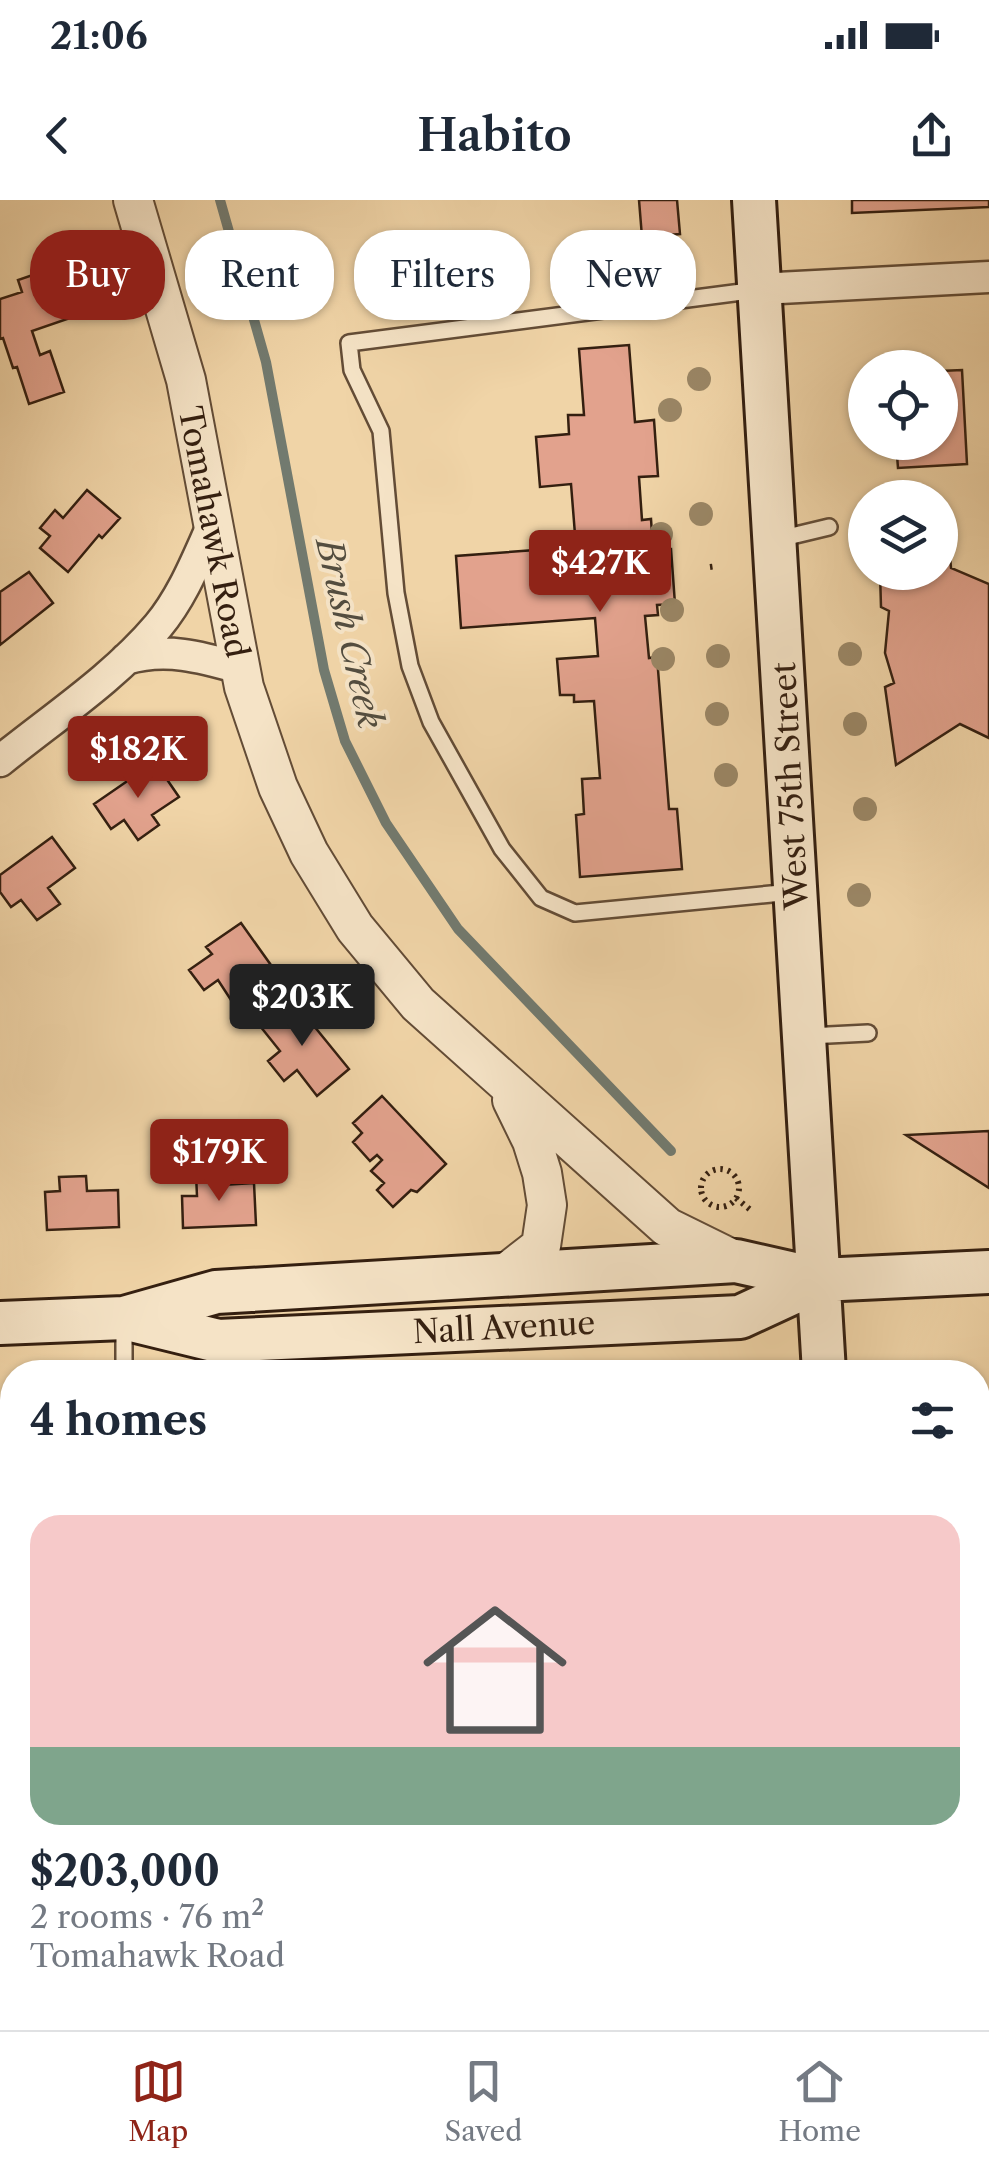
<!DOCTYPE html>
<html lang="en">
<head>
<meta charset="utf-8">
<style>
  body { margin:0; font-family:"Libre Caslon Text",serif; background:#f2f2f3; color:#1f2937; height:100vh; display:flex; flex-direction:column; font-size:38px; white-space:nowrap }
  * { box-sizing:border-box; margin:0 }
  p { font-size:32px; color:#747a83 }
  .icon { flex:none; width:55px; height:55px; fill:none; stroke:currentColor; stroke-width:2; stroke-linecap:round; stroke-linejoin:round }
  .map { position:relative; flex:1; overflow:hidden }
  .sheet { position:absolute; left:0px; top:1160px; width:990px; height:670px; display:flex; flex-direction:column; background:#fff; border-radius:40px 40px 0 0; box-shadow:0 2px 8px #0004 }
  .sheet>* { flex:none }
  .guide { position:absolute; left:30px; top:30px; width:930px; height:90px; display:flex; gap:20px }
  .tools { position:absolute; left:848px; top:150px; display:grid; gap:20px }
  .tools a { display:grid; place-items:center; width:110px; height:110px; border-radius:50%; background:#fff; box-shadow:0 2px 8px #0004; font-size:50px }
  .price { position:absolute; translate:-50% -85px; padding:0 22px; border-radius:10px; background:#8f2418; color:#fff; font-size:32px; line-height:65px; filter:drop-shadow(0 2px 5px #0008) }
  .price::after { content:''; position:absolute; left:50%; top:60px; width:30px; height:22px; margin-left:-15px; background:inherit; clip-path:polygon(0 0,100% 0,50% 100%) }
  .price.active { background:#222; color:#fff }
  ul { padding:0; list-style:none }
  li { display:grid; align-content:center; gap:20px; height:530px; padding:0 30px }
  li+li { border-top:2px solid #e0e1e3 }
  li span { display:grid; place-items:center; height:310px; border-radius:30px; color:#555 }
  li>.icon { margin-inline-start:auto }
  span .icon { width:180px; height:180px; fill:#fffc; stroke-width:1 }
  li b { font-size:42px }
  h2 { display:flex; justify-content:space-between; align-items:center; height:120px; padding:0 30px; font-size:42px }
  .chip { padding:0 35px; border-radius:40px; background:#fff; box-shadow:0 2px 8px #0004; font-size:35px; line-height:90px }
  .chip.active { background:#8f2418; color:#fff }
  .status { display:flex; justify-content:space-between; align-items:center; height:70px; padding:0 50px; background:#fff; direction:ltr }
  .status svg { height:28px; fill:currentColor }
  header { display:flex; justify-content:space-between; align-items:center; height:130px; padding:0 30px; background:#fff; font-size:45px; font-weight:600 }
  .dock { display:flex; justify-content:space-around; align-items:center; height:140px; border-top:2px solid #e0e1e3; background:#fff; font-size:28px; color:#747a83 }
  .dock a { display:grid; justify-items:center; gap:5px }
  .dock .active { color:#8f2418 }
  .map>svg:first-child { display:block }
</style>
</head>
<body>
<div class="status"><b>21:06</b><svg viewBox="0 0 49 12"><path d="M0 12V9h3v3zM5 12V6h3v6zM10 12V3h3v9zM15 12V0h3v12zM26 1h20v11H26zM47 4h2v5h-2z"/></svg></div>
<header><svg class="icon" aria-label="back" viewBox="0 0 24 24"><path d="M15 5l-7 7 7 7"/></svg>Habito<svg class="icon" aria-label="share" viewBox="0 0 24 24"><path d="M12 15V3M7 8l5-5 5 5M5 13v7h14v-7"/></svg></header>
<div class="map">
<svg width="989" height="1830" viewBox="0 0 989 1830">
  <rect width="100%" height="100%" fill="#f0d4a7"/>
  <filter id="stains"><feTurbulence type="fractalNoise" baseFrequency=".002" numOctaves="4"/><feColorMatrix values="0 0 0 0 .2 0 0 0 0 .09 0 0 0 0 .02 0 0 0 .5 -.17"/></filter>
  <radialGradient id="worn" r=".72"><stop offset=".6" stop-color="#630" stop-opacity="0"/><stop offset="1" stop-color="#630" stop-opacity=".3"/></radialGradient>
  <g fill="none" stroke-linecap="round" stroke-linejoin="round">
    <path stroke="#727a6f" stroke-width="10" d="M220,0L266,162L324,470L345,541L386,623L458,729L671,951"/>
  </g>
  <path fill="#e2a28d" stroke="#341f10" stroke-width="2.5" d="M639,0H677L680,34L642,37Z
    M852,0H989V7L852,13Z
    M50,69L54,83L61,80L73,117L32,131L40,155L50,151L64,192L29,204L17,167L13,168L3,138L0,139V99L22,92L18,80Z
    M629,145L635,222L654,220L658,276L639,277L642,320L651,319L653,350L671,349L675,404L657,405L658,415L645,416L649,458L657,457L669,609H677L682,669L580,677L576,615L584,614L582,579L600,578L594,501L574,502V495H560L557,459L598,456L595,418L461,428L456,356L576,347L571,284L540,287L536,237L569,234L568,215H584L579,149Z
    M962,170L967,264L898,268L896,242H940V171Z
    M87,290L120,318L102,338L99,335L68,372L40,348L50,336L40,328L55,310L63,318Z
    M940,353L950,356L951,368L989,384V538L960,524L896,565L885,487L894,483L885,453L889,411L881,407L880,372H940Z
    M29,372L53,403L0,445V392Z
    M155,562L179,597L152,615L159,625L138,640L124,620L111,629L94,604Z
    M52,637L75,668L48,688L60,704L37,720L21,700L11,707L0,692V675Z
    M241,723L283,782L255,801L247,789L231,800L218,780L204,790L189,770L212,754L206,747Z
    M292,799L349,869L317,896L297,870L284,881L268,861L280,851L260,826Z
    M382,896L446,964L417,992L411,990L393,1007L377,990L384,983L371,971L382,960L377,955L370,961L353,942L362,933L353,923Z
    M989,931V988L906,935Z
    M223,973V985L254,983L256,1025L183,1028L182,996H197L196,974Z
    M86,976L87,991L118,990L119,1027L47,1030L45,992L60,991L59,977Z
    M978,1242H982L987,1350L978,1351Z
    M12,1258V1367L0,1386V1278Z
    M987,1381L989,1476L978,1477V1382Z
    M989,1513V1589L978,1590V1514Z
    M989,1617V1711L978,1712V1618Z
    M978,1734H989V1818L951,1819L978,1818Z
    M12,1769V1816L5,1821L0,1814V1777Z"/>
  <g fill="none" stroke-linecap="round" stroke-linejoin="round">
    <g stroke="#634c36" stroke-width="20">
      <path id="service" d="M757,90L349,143L352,170L381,231L396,393L410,466L431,522L502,649L541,698L575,713L792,692
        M779,339L829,327
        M809,836L868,833
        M124,1122V1172
        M0,1443L12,1425
        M0,1602H12"/>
    </g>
    <g stroke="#634c36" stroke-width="35">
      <path id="minor" d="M760,89L989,77
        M126,459C165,447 201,457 240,468
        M0,561C53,518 114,478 158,426C183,396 197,359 213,324"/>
    </g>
    <g stroke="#634c36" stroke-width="42">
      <path id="tertiary" d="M133,0L186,180L244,487L278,587L309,653L355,728L418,804L667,1027L736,1061
        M505,1074L541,1046L547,1005L542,973L532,941L512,900"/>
    </g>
    <g stroke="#341f10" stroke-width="48">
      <path id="secondary" d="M754,0L824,1172
        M124,1118L218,1141L740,1117L820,1080
        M0,1123L124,1118L216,1092L736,1061L820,1080L989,1072
        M860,1818L861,1830"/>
    </g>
    <path stroke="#341f10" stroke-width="6" stroke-dasharray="2.5 5" stroke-linecap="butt" d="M710,367L717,366
      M701 988a19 19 0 1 1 38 0a19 19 0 1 1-38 0Z
      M736,998L753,1012"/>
    <use href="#service" stroke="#f5e3c6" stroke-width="15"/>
    <use href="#minor" stroke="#f5e3c6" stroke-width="30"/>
    <use href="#tertiary" stroke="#f5e3c6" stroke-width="38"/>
    <use href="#secondary" stroke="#f5e3c6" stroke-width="42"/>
  </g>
  <g fill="#9a8665">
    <circle cx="699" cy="179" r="12"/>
    <circle cx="670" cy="210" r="12"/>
    <circle cx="701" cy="314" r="12"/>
    <circle cx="661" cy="334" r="12"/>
    <circle cx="672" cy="410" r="12"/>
    <circle cx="850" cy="454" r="12"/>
    <circle cx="718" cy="456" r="12"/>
    <circle cx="663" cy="459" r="12"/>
    <circle cx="717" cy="514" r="12"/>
    <circle cx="855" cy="524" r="12"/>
    <circle cx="726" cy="575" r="12"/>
    <circle cx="865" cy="609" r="12"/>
    <circle cx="859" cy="695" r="12"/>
  </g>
  <g text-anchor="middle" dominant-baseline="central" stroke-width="8" stroke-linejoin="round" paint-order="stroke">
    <g font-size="32" fill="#341f10" stroke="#f5e3c6">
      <text transform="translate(214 332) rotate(79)">Tomahawk Road</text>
      <text transform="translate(790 586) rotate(-93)">West 75th Street</text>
      <text transform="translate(504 1127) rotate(-3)">Nall Avenue</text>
    </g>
    <g font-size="35" font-style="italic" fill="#534d3f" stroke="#f5e3c6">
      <text transform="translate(350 433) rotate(77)">Brush Creek</text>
    </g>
  </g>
  <rect width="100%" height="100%" filter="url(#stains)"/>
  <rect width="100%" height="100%" fill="url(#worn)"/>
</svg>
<div class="tools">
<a><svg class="icon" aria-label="locate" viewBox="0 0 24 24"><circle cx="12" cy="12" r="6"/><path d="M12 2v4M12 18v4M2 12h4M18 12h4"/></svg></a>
<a><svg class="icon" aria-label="layers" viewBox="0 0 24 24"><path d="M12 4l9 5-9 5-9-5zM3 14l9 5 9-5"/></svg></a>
</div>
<b class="price" style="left:600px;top:415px">$427K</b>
<b class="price" style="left:138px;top:601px">$182K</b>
<b class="price active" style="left:302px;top:849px">$203K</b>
<b class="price" style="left:219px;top:1004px">$179K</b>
<div class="guide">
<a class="chip active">Buy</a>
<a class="chip">Rent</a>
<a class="chip">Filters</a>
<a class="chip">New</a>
</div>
<section class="sheet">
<h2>4 homes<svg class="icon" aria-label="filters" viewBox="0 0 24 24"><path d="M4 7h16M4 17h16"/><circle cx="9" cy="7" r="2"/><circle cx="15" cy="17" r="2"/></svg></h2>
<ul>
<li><span style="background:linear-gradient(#f6c9c9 75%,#7fa58c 0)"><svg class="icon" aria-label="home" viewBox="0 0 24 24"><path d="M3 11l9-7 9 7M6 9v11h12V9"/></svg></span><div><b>$203,000</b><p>2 rooms · 76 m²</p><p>Tomahawk Road</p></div></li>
</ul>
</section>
</div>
<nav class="dock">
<a class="active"><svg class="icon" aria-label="map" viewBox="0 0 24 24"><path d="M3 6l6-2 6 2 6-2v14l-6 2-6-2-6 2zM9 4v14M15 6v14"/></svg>Map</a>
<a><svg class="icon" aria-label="saved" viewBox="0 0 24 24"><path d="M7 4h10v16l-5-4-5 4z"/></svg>Saved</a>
<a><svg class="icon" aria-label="home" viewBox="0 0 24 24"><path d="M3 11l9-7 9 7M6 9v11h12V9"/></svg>Home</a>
</nav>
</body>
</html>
